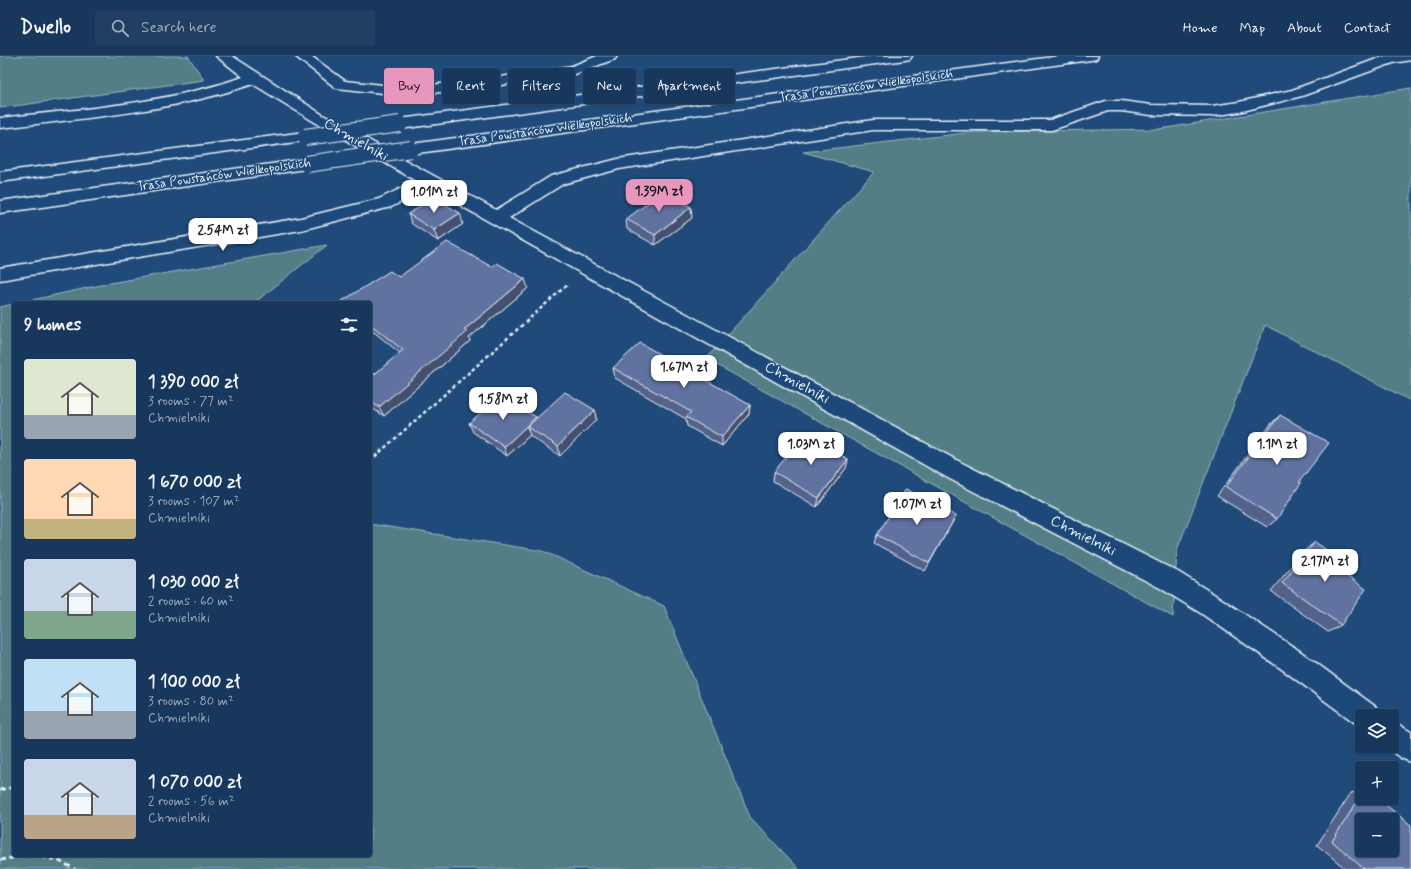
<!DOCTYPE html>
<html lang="en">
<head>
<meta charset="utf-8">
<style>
  body { margin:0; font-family:Mynerve,sans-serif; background:#203f62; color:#f1f3f6; height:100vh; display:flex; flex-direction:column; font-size:15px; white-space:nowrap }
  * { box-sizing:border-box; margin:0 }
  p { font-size:13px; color:#9eacbb }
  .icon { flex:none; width:22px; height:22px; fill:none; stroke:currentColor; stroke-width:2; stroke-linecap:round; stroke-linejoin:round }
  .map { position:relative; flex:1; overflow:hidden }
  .sheet { position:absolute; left:12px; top:245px; width:360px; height:556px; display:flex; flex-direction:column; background:#17385c; border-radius:4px; box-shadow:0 1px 3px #0004,0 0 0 1px #365272 }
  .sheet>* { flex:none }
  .guide { position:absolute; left:384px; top:12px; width:380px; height:36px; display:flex; gap:8px }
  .buttons { position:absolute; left:1355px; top:653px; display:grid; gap:8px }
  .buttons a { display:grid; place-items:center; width:44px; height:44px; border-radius:4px; background:#17385c; box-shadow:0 1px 3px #0004,0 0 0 1px #365272; font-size:20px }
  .price { position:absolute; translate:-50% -34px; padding:0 9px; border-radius:8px; background:#fff; color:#222; font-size:13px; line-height:26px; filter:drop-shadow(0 1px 2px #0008) }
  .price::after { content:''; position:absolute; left:50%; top:24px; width:12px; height:9px; margin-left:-6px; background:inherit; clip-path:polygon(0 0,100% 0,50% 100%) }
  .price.current { background:#e797bd; color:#111 }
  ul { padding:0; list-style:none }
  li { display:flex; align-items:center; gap:12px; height:100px; padding:0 12px }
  li span { display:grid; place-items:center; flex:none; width:112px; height:80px; border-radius:4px; color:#555 }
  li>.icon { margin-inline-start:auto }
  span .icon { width:48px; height:48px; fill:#fffc; stroke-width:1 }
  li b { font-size:17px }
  h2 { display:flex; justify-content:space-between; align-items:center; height:48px; padding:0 12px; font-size:17px }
  .pill { padding:0 14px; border-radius:4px; background:#17385c; box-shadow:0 1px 3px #0004,0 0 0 1px #365272; font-size:14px; line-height:36px }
  .pill.current { background:#e797bd; color:#111 }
  header { display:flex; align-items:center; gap:24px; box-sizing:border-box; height:56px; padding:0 20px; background:#17385c; border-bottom:1px solid #365272 }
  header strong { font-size:19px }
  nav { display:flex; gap:22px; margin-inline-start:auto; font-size:14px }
  .search { width:280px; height:36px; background:#203f62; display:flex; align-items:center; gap:10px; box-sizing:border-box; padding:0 14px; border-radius:4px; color:#9eacbb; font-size:15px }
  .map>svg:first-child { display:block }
</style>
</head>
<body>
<header>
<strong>Dwello</strong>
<div class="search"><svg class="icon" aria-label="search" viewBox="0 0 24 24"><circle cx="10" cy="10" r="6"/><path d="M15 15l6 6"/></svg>Search here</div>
<nav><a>Home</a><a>Map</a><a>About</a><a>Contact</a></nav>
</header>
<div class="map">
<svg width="1411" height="813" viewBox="0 0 1411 813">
  <rect width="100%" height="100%" fill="#1f4a7a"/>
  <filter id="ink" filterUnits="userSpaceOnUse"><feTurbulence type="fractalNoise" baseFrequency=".025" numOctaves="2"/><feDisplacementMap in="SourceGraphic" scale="8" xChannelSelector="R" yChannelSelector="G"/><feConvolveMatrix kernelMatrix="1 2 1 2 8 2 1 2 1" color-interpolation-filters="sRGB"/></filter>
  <g filter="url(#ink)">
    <path fill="#527e86" stroke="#9db8bf" d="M0,0H188L204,24L0,52Z
      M1411,32V345L1265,269L1177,494L1173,561L706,303L874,116L803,96L974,76L1160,73Z
      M327,189L254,247H18L110,227Z
      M14,248V799H370V468L543,495L664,550L750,761L799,813H0V251Z"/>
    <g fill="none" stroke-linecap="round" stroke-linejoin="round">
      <g stroke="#e8f1f8" stroke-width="3">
        <path id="minor" d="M216,0H232L323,59L496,154L551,120L618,103L873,64H1050L1106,45H1121L1151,49L1212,50L1239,46L1292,34L1385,0H1411V4L1393,7L1302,40L1239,56L1212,60L1151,59L1121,55H1108L1052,74H873L619,113L563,128L509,162L962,407L1178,516L1220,542L1301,596L1376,651L1380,660H1362V671L1358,669L1283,614L1202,558L1160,532L946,421L429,132L391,151L301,174L0,224V212L301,162L379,143L416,125L313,65L253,28C171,56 86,62 0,72V62C82,53 164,48 243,21Z
          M295,0H311L345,25L402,31L467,26L572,10L597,0H617L615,3L575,18L467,34L402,39L336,32Z
          M1392,665L1411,676V706L1401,702L1384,690H1392Z"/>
      </g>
      <g stroke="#e8f1f8" stroke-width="3">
        <path id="highway" d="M873,0H912L910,3L905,4L400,73L395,71L392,68L395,65L400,63Z
          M1060,0H1098L1096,3L1091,4L411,98L405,96L403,93L405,90L411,88Z
          M305,76L311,78L313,81L311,84L0,126V116Z
          M307,103L313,104L315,108L313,112L0,157V145Z"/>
      </g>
      <path stroke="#e8f1f8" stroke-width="2.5" stroke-dasharray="3.5 3" stroke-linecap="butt" d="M370,405L567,229"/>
      <path stroke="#e8f1f8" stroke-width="3" stroke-dasharray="5 3.5" stroke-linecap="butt" d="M0,734L14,731
        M0,804L30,799L57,804L75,813"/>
      <use href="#minor" fill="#1f4a7a" fill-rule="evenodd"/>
      <use href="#highway" fill="#1f4a7a" fill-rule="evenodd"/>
      <g stroke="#e8f1f8" stroke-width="18" stroke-linecap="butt">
        <path id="highway-bridge" d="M305,81L400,68
          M307,108L411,93"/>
      </g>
      <use href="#highway-bridge" stroke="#1f4a7a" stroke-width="16"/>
    </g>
    <path fill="#53628a" stroke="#e8f1f8" d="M408,158L463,168L438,185L412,168Z
      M692,162L655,189L627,173L626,163Z
      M399,221L528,232L469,282L470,285L384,360L370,351V322L400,297L370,273V247H343L342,245Z
      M613,312L750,349L749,358L722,390L687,370L686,363L615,322Z
      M595,354L596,364L560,400L530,380V379L507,400L473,376L469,367L536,361V362Z
      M1280,359L1277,463L1267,471L1217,440L1271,368Z
      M848,403L846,412L817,451L773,425L774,416Z
      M956,460L925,515L874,487L877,479Z
      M1315,486L1344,518L1341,569L1328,576L1271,535L1304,495Z
      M1362,734V742L1411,813H1346L1317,789L1351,737Z"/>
    <path fill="#445070" stroke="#e8f1f8" d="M691,151L692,162L655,189V179Z
      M460,157L463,168L438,185L434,174Z
      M525,223L528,232L469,282L470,285L384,360L379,351L464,274Z
      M750,349L749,358L722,390V381Z
      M595,354L596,364L560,400L558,390Z
      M536,361L539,371H527L530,379L507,400L504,391Z
      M848,403L846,412L817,451L819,442Z"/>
    <path fill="#6172a0" stroke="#e8f1f8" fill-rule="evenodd" d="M663,136L691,151L655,179L626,163Z
      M434,142L460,157L434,174L408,158Z
      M447,186L492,211L497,207L525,223L464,274L467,276L379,351L370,346V322L403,294L370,268V247H344L342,245L390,215L399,221Z
      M640,287L750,349L722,381L686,361L691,356L613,312Z
      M565,336L595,354L558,390L527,371Z
      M501,339L536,361L504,391L469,367Z
      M1280,359L1329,387L1299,426L1301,427L1277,463L1226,431Z
      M804,379L848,403L819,442L774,416Z
      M906,433L956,460L929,507L877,479Z
      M1315,486L1350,510L1344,518L1366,533L1341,569L1282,527Z
      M1362,738V742H1377L1411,769V813H1364L1332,785ZM1362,764H1392V794H1362Z"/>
  </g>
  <g text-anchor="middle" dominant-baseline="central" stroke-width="3" stroke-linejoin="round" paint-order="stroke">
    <g font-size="13" fill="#e8f1f8" stroke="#1f4a7a">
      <text transform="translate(866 30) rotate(-8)">Trasa Powstańców Wielkopolskich</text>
      <text transform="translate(545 74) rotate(-8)">Trasa Powstańców Wielkopolskich</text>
      <text transform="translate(224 119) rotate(-8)">Trasa Powstańców Wielkopolskich</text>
    </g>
    <g font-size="15" fill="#e8f1f8" stroke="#1f4a7a">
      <text transform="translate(356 84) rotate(30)">Chmielniki</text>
      <text transform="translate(797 327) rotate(29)">Chmielniki</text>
      <text transform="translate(1083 480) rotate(27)">Chmielniki</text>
    </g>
  </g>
</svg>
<div class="buttons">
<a><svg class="icon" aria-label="layers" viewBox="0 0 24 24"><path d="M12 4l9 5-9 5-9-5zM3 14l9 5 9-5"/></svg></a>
<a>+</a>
<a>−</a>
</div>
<b class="price current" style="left:659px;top:157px">1.39M zł</b>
<b class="price" style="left:434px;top:158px">1.01M zł</b>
<b class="price" style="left:223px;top:196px">2.54M zł</b>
<b class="price" style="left:684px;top:333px">1.67M zł</b>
<b class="price" style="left:503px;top:365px">1.58M zł</b>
<b class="price" style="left:811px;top:410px">1.03M zł</b>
<b class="price" style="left:1277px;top:410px">1.1M zł</b>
<b class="price" style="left:917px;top:470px">1.07M zł</b>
<b class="price" style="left:1325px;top:527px">2.17M zł</b>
<div class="guide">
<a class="pill current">Buy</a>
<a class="pill">Rent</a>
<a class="pill">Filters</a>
<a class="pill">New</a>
<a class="pill">Apartment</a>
</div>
<section class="sheet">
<h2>9 homes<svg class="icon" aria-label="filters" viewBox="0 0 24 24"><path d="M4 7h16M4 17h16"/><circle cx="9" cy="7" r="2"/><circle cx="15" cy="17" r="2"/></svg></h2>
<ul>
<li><span style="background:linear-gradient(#dfe7d0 70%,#9aa5b1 0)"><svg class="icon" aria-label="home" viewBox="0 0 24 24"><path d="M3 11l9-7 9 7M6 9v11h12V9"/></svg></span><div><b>1 390 000 zł</b><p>3 rooms · 77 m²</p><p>Chmielniki</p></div></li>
<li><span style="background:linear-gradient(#ffd9b3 75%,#c2b280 0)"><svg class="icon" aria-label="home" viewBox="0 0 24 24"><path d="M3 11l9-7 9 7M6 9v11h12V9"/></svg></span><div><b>1 670 000 zł</b><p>3 rooms · 107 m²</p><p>Chmielniki</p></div></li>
<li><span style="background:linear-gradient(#c9d6e8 65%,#7fa58c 0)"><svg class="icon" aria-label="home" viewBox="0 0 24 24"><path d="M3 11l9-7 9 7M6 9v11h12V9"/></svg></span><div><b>1 030 000 zł</b><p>2 rooms · 60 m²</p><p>Chmielniki</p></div></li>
<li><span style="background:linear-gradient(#bfe0f5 65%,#9aa5b1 0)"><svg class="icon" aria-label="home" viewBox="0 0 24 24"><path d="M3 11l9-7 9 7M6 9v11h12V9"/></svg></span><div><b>1 100 000 zł</b><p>3 rooms · 80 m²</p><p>Chmielniki</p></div></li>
<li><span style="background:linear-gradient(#c9d6e8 70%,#b9a48a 0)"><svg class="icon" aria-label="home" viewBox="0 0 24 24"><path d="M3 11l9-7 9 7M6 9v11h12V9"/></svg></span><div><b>1 070 000 zł</b><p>2 rooms · 56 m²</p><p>Chmielniki</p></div></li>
</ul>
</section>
</div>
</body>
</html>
